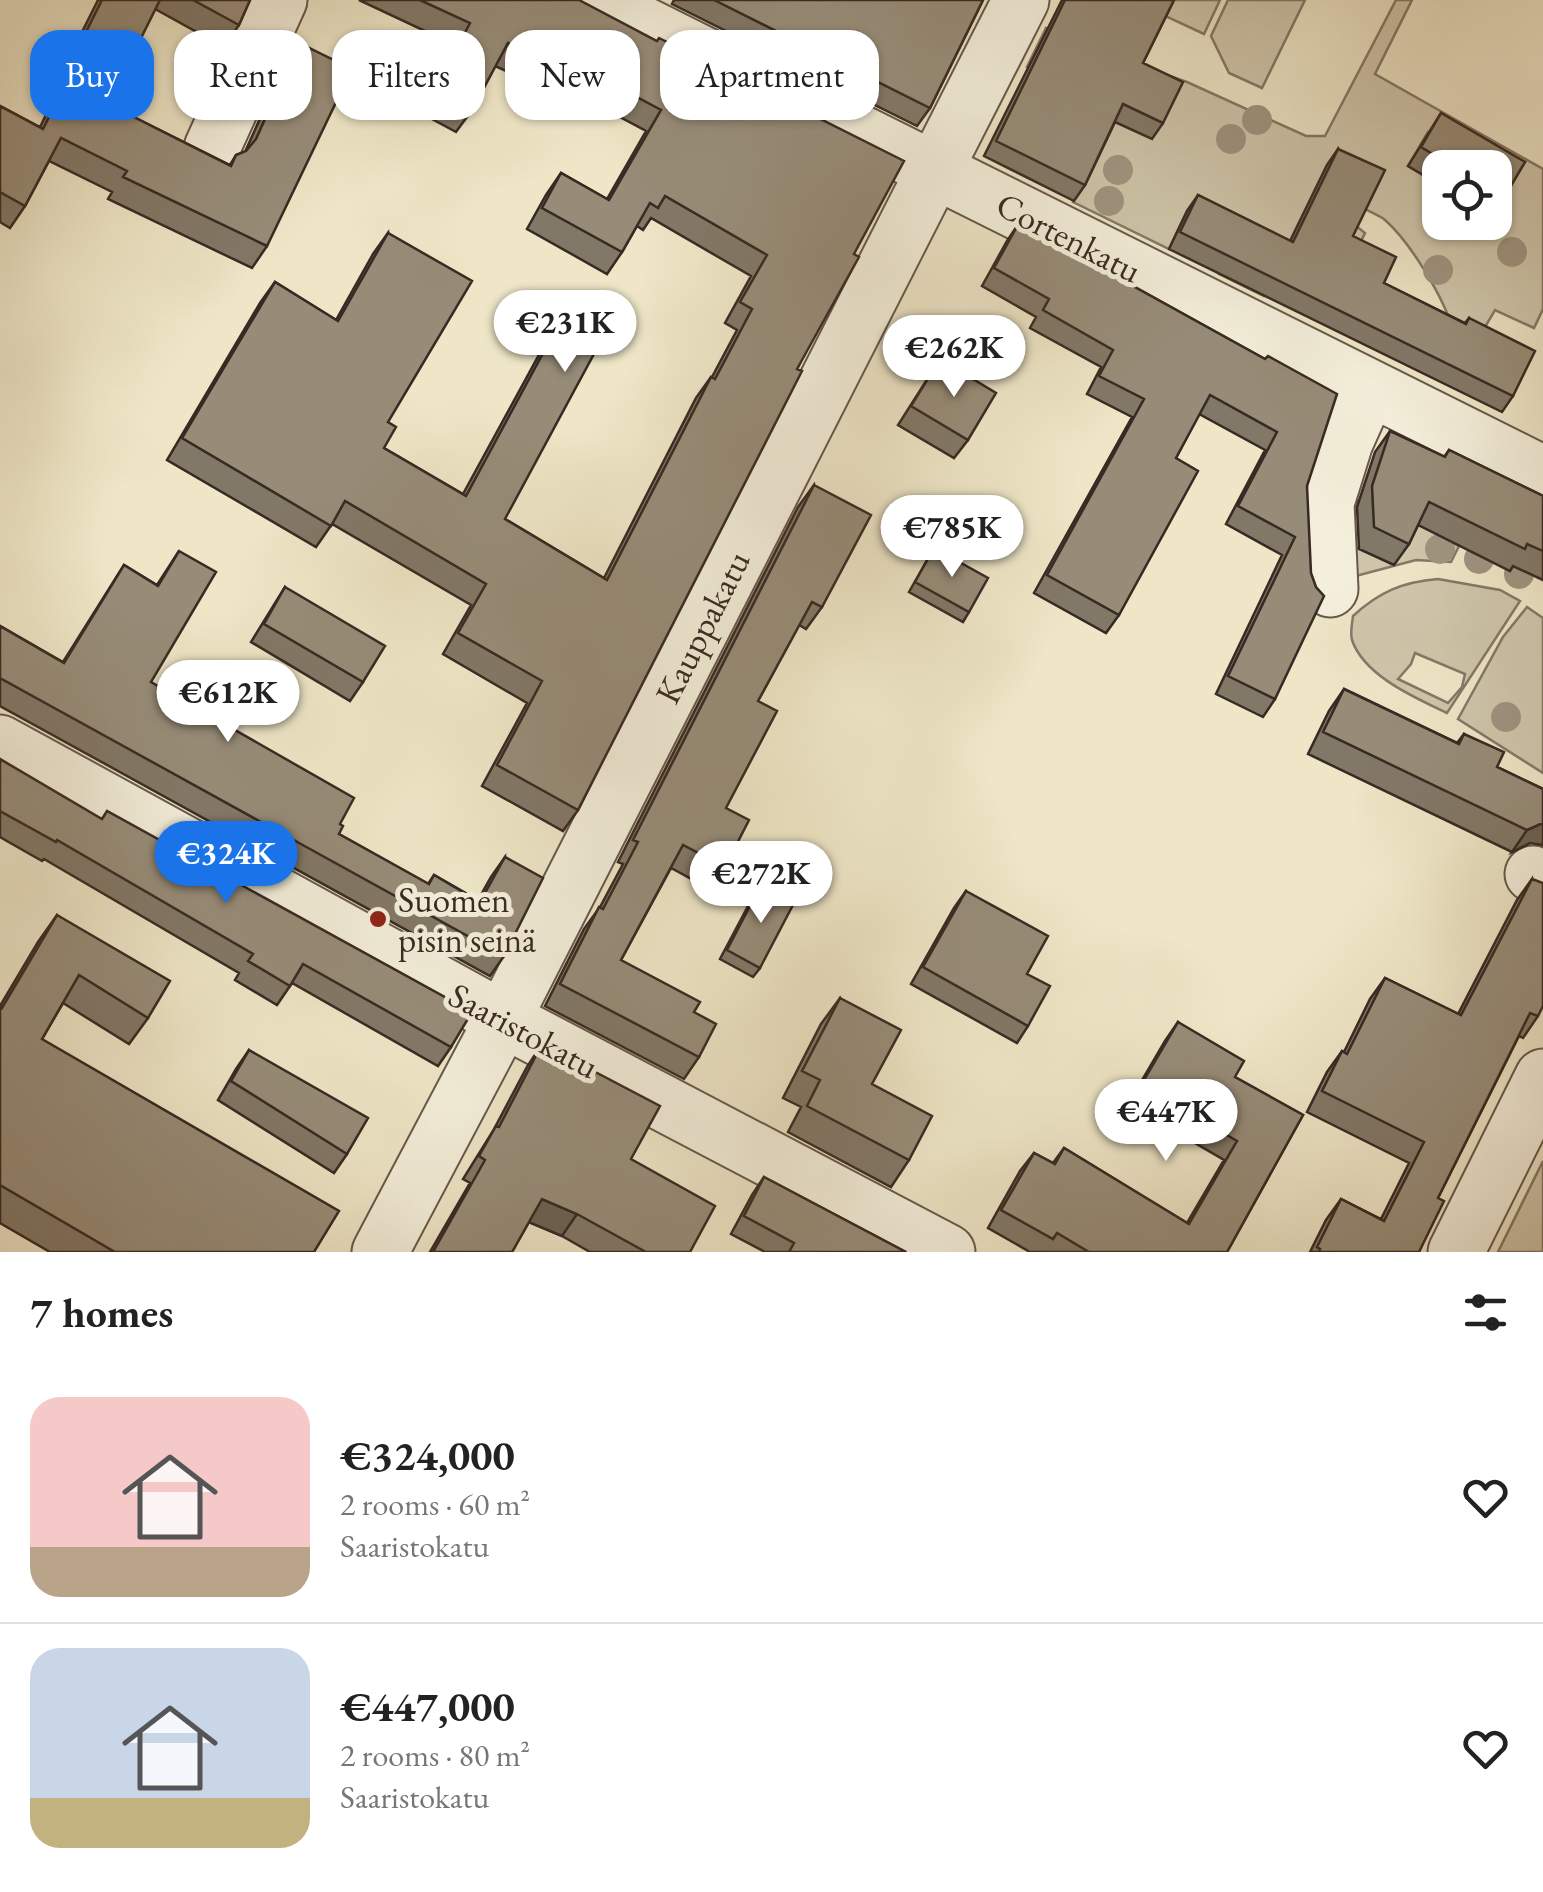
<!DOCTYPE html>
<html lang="en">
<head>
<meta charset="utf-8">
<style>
  body { margin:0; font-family:"EB Garamond",serif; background:#f2f2f2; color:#222; height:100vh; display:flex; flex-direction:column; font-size:38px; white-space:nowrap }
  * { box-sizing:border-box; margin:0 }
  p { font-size:32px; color:#767676 }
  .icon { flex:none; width:55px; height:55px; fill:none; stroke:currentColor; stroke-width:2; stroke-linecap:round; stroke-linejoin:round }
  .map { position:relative; height:1252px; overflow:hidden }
  .side { display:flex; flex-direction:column; background:#fff; flex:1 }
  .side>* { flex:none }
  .hud { position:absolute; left:30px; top:30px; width:1000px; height:90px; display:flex; gap:20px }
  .controls { position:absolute; left:1422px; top:150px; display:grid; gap:20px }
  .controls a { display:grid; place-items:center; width:90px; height:90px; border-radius:20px; background:#fff; box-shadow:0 2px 8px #0004; font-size:50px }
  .price { position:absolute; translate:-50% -85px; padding:0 22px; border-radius:35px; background:#fff; color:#222; font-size:32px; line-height:65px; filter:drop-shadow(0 2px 5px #0008) }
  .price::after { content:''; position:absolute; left:50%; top:60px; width:30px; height:22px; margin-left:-15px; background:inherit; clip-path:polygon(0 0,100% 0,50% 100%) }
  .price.current { background:#1a73e8; color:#fff }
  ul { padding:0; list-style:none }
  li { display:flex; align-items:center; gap:30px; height:250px; padding:0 30px }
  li+li { border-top:2px solid #e0e0e0 }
  li span { display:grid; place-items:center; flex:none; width:280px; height:200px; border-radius:30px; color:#555 }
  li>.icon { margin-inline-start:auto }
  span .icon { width:120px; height:120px; fill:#fffc; stroke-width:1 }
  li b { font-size:42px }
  h2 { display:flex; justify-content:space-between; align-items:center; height:120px; padding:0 30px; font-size:42px }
  .chip { padding:0 35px; border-radius:30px; background:#fff; box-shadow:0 2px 8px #0004; font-size:35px; line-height:90px }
  .chip.current { background:#1a73e8; color:#fff }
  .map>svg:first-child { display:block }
</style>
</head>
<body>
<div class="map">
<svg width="1543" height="1252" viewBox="0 0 1543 1252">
  <rect width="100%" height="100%" fill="#eee6c7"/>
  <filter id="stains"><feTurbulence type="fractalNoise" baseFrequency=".002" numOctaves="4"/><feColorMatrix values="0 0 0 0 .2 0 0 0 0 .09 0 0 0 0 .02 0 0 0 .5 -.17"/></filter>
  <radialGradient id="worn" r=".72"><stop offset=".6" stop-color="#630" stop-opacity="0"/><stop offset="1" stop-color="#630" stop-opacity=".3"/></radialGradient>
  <path fill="#cfc6ab" stroke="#847867" stroke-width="2.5" fill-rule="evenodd" d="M1170,0H1220L1204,34L1163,15Z
    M1228,0H1305L1262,88L1229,73L1211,36Z
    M1396,0H1412L1375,74L1543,169V309L1534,328L1495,310L1485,327L1453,331C1445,299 1410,242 1385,220C1379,215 1370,212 1363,208L1355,225L1365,233L1353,258L1285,253L1264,296L1219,274L1237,236L1187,212L1169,249L1073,202L1088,171L1067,86L1027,67L1046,28L1099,54H1108L1187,82L1306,136H1325ZM1428,132L1495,168V222H1440V185L1408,166Z
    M1341,495L1360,502L1342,541L1394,565L1418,514L1457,533L1453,543L1459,546L1451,562L1416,560L1352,577C1340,549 1334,525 1341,495Z
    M1438,579L1500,590L1520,601L1447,713C1416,698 1364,676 1352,640C1350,633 1352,624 1353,616C1379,592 1402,582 1438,579ZM1415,653L1465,674L1462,687L1448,703L1398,679L1411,664Z
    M1527,607L1543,618V773L1458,719L1503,637Z
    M1543,1161V1252H1498Z"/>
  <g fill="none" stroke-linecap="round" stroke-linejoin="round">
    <g stroke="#66594c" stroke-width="59">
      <path id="minor" d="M594,0L1543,474
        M212,148L279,0
        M1330,589L1326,503L1345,442L1369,388
        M0,743L503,1019L947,1252
        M1533,874L1543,879
        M380,1252L503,1019L1021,0
        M1456,1252L1543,1077"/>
    </g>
    <use href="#minor" stroke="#f4efdb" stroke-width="55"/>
  </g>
  <g fill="#9f9480">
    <circle cx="1257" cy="120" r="15"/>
    <circle cx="1231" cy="139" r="15"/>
    <circle cx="1118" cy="170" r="15"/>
    <circle cx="1109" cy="201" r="15"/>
    <circle cx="1512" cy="252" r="15"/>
    <circle cx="1438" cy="270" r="15"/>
    <circle cx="1440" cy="549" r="15"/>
    <circle cx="1479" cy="559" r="15"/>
    <circle cx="1519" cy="574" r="15"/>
    <circle cx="1506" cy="717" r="15"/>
  </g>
  <path fill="#827867" stroke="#382a23" stroke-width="2.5" d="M98,0H250L239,25L224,47L155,9L108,104L230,165L236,155L245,152L284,65L299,43L267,246L252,268L108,199L112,192L49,161L25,206L10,228L0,222V106L40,127L72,62L68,60Z
    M359,0H579L854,254L578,810L563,831L482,786L527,703L443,654L471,605L332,524L316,547L167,460L260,303L275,282L336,320L373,254L388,233V422L384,448L463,494L540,353L555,331L505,519L604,578L696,398L711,377H712L737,330L725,323L751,276L651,218L643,230L637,226L622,252L607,274L527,229L546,195L561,173L607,199L646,131L513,60L506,71L495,66L472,110L456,132L419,112L455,45Z
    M674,0H983L930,108L917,126L672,4Z
    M1062,0H1174L1143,63L1163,123L1152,139L1115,122L1085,185L1074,201L984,156Z
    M1441,113L1525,162L1495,211V168H1440V185L1408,166Z
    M1338,149L1353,236L1384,283L1465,323L1469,318L1513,396L1502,412L1169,249L1187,211L1198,195L1290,241L1327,165Z
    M1019,223L1265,359L1307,486L1275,699L1263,717L1216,694L1282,555L1226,524L1265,450L1199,414L1176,458L1119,615L1106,633L1034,593L1132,417L1087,394L1101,367L1030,328L1036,317L982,286L1007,241Z
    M940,359L968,440L954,458L898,425Z
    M1390,431L1444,457L1449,450L1543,496V580L1513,566L1510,571L1418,525L1409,544L1394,565L1359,549L1357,507L1375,452Z
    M814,485L822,607L806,629L799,625L758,701L726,808L725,867L710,889L671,868L621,960L694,1012L699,1057L684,1079L545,1006L584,929L600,907L623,864L618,862L798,507Z
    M934,548L969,612L963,622L909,592Z
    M179,551L151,682L340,824L339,834L428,884L434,875L478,900L491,877L505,857L504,956L490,976L0,706V626L63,662L124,565L157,585Z
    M285,587L363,682L350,701L251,642Z
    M1344,689L1457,743L1464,734L1497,767L1543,789L1530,843L1512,852L1308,754L1329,711Z
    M0,759L451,1047L438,1066L292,983L277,1005L235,980L239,973L44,859L42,861L0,837Z
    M1532,879L1538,1016L1523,1038L1519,1036L1438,1198L1419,1252H1310L1326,1220L1341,1199L1381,1219L1409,1163L1307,1112L1327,1072L1342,1051L1344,1052L1370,999L1385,978L1458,1014L1517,900Z
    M762,883L760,968L753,977L720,959L755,893Z
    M966,891L1027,974L1028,1026L1017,1043L911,984L954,908Z
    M57,915L148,1018L129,1044L63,1003L42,1039L314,1252H50L0,1223V1006L38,942Z
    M840,998L872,1084L909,1160L891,1187L788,1132L801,1107L783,1098L821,1024Z
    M1178,1022L1235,1077L1303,1115L1227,1252H1030L988,1228L1020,1171L1034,1153L1053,1163L1064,1148L1187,1223L1224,1160L1128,1104L1165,1041Z
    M542,1044L631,1159L690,1252H590L562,1236L529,1222L512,1252H430L470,1183L463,1179L493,1131L527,1067Z
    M249,1050L347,1154L334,1173L218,1100L236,1069Z
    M764,1177L906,1252H765L731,1234L752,1195Z"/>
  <path fill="#6a6254" stroke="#382a23" stroke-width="2.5" d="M1543,823V845L1530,843L1512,852L1527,830Z
    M542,1199L577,1214L562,1236L526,1221Z"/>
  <path fill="#978c78" stroke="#382a23" stroke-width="2.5" d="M102,0H160L108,104L231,166L236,155L246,151L256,139L299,43L352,69L267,246L123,177L127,171L61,138L25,206L0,192V106L43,129L87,41L83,38Z
    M193,0H250L239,25Z
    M420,0H579L657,41L659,38L904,161L854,254L859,257L797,369L802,371L578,810L497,765L542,681L458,633L486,584L345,501L331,526L182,438L275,282L338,321L388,233L472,281L388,422L396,427L384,448L466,496L555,331L595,352L505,519L607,580L711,377L715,379L752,309L740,302L767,255L665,196L658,208L650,203L622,252L542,208L561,173L609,200L661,110L527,38L521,49L508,43L472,110L434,91L470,23Z
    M714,0H983L930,108Z
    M1065,0H1174L1143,63L1183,82L1163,123L1123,104L1085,185L996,141Z
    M1441,113L1525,162L1505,196L1495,190V168H1456L1421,147Z
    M1338,149L1385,170L1353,236L1396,257L1384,283L1466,324L1469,318L1535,351L1513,396L1180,232L1198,195L1293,242Z
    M1019,223L1265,359L1268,356L1337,394L1307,486L1311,573L1316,587L1324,596L1275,699L1228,676L1295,537L1238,506L1277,432L1210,395L1176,458L1198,471L1119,615L1047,575L1144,399L1099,376L1113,350L1043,310L1049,299L994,268Z
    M940,359L996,393L968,440L911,406Z
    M1390,431L1445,457L1449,450L1543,496V551L1527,544L1525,549L1429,502L1409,544L1374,527L1372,486Z
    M814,485L871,515L822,607L812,602L758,701L777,711L726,808L749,820L725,867L683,845L621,960L700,1002L694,1012L716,1024L699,1057L560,984L599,907L603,909L638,842L633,840Z
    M934,548L988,578L969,612L915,582Z
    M179,551L216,572L151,682L354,798L340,824L343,826L339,834L429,884L434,875L480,902L505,857L543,878L504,956L0,678V626L64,663L124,565L158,586Z
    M285,587L385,646L363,682L264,624Z
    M1344,689L1459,744L1464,734L1504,752L1497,767L1543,789V823L1527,830L1323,732Z
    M0,759L102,819L107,811L472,1012L451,1047L303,964L290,986L248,961L253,954L57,840L56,842L0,811Z
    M1532,879L1543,883V1006L1538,1016L1530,1013L1438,1198L1444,1201L1419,1252H1319L1320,1249L1317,1247L1341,1199L1384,1221L1424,1142L1322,1091L1342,1051L1347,1054L1385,978L1461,1015Z
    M762,883L794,903L760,968L727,950Z
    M966,891L1048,936L1027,974L1050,986L1028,1026L923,967Z
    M57,915L170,981L148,1018L79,975L42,1039L339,1211L314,1252H115L0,1185V1006L2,1008Z
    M840,998L901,1030L872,1084L932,1116L909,1160L807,1106L820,1080L802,1071Z
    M1178,1022L1244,1061L1235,1077L1303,1115L1227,1252H1089L1057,1233L1053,1239L1001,1210L1034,1153L1055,1164L1064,1148L1189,1224L1237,1141L1141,1085Z
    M542,1044L660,1106L631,1159L715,1206L690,1252H646L577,1214L542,1199L512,1252H433L485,1160L479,1156L496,1126L499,1127Z
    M249,1050L368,1118L347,1154L231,1081Z
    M764,1177L906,1252H789L794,1243L744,1216Z"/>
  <circle fill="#8f2418" stroke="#f4efdb" stroke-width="4" cx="378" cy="919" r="10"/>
  <g text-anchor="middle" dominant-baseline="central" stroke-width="10" stroke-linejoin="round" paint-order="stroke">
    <g font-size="35" fill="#382a23" stroke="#f4efdb">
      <text transform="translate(1069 237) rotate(27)">Cortenkatu</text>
      <text transform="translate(702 627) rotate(-63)">Kauppakatu</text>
      <text transform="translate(524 1030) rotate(28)">Saaristokatu</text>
    </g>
    <g font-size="35" fill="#382a23" stroke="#f4efdb" text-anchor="start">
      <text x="398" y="899">Suomen<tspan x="398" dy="40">pisin seinä</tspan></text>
    </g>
  </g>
  <rect width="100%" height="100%" filter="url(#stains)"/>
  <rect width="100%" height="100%" fill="url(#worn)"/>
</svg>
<div class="controls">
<a><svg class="icon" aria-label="locate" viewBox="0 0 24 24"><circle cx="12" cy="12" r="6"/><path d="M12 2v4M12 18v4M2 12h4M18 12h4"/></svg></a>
</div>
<b class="price" style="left:565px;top:375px">€231K</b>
<b class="price" style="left:954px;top:400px">€262K</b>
<b class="price" style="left:952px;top:580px">€785K</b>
<b class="price" style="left:228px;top:745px">€612K</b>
<b class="price current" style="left:226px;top:906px">€324K</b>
<b class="price" style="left:761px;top:926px">€272K</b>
<b class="price" style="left:1166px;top:1164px">€447K</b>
<div class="hud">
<a class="chip current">Buy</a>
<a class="chip">Rent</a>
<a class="chip">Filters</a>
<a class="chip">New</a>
<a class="chip">Apartment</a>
</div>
</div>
<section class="side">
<h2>7 homes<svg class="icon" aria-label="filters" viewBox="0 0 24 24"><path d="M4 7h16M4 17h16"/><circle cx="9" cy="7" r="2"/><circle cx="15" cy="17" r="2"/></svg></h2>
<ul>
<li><span style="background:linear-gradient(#f6c9c9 75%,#b9a48a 0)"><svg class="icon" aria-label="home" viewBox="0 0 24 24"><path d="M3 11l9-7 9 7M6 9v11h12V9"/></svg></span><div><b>€324,000</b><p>2 rooms · 60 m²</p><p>Saaristokatu</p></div><svg class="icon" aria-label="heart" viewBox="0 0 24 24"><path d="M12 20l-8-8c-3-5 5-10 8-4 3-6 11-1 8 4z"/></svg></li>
<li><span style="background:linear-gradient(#c9d6e8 75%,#c2b280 0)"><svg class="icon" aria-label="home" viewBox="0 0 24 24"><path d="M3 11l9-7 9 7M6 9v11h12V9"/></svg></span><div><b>€447,000</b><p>2 rooms · 80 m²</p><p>Saaristokatu</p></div><svg class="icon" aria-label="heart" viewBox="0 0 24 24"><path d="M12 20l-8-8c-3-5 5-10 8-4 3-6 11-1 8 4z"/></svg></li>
</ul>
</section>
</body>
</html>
